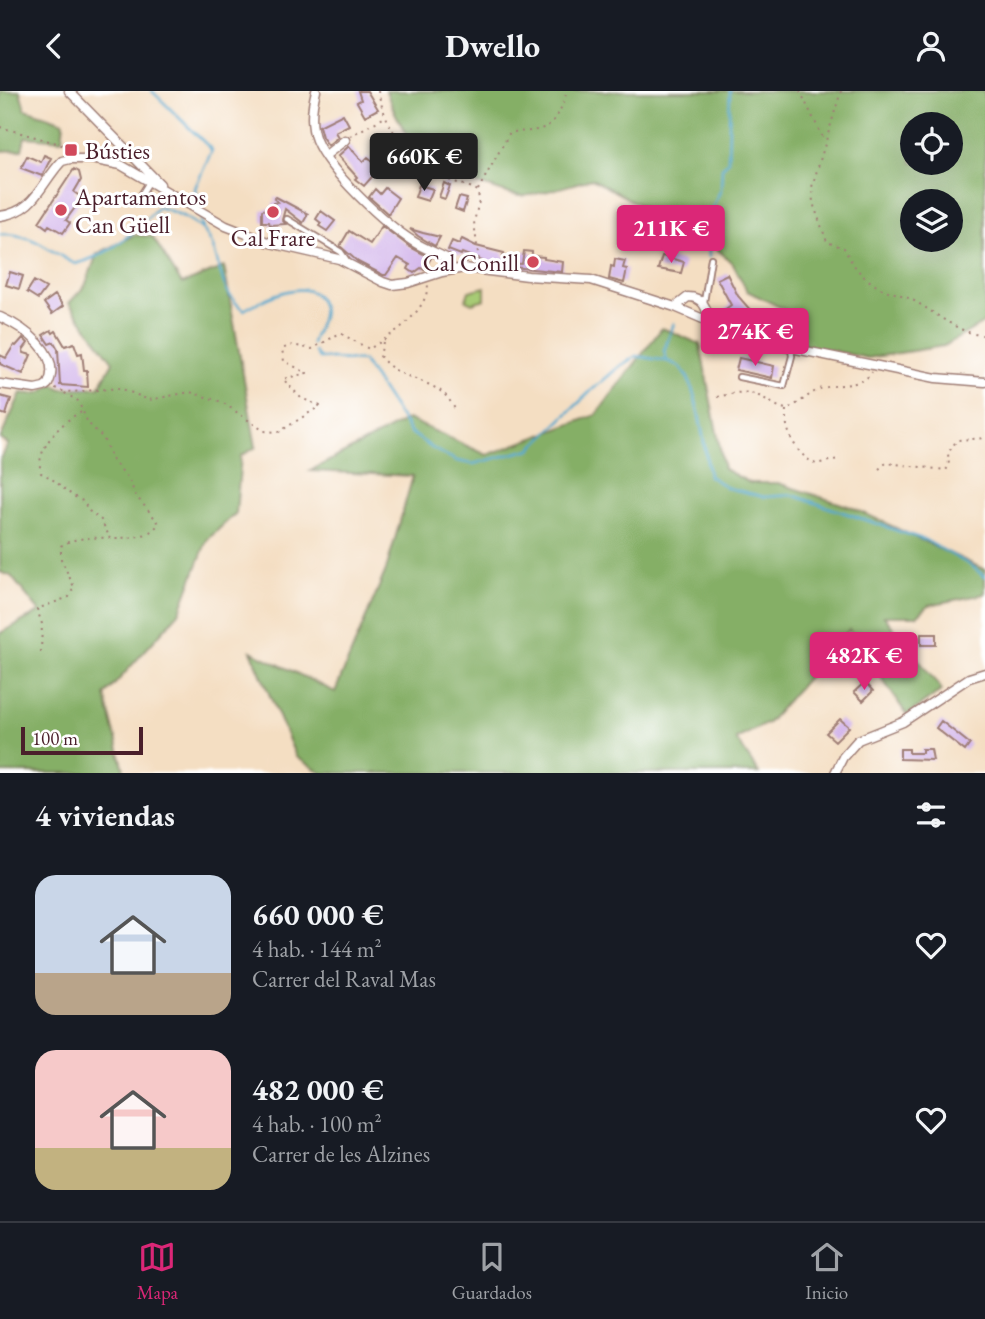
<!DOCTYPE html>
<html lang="es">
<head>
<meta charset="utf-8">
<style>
  body { margin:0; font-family:"EB Garamond",serif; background:#20242c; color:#f1f3f6; height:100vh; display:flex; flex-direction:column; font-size:26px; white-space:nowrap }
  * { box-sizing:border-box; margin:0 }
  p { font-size:23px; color:#9ea1a6 }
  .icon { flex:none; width:38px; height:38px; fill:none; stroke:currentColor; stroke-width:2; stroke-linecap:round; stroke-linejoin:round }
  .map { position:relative; height:682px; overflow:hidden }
  .sheet { display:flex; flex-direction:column; background:#171b24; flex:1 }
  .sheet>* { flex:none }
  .buttons { position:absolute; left:900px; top:21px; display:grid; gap:14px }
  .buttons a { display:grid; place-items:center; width:63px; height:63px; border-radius:50%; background:#171b24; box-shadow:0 7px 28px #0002; font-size:35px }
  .scale { position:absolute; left:21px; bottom:18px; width:122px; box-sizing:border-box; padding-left:7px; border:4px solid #4a1f2b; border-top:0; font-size:19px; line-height:24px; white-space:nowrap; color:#4a1f2b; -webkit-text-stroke:5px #fff; paint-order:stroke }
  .price { position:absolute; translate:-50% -60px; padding:0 16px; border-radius:7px; background:#db2777; color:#fff; font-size:23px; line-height:46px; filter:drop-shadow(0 2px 4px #0008) }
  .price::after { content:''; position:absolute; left:50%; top:42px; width:21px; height:16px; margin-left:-10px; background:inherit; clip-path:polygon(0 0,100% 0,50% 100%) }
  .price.current { background:#222; color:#fff }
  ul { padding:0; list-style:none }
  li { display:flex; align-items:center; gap:21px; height:175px; padding:0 35px }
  li span { display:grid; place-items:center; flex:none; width:196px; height:140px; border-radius:21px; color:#555 }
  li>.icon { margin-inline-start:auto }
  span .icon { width:84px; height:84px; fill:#fffc; stroke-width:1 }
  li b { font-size:30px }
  h2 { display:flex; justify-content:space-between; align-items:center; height:84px; padding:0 35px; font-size:30px }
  header { display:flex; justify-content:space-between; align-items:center; height:91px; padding:0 35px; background:#171b24; font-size:32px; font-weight:700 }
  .menu { display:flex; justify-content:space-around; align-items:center; height:98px; border-top:2px solid #363941; background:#171b24; font-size:19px; color:#9ea1a6 }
  .menu a { display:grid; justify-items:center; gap:4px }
  .menu .current { color:#db2777 }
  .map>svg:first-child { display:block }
</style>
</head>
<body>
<header><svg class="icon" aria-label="back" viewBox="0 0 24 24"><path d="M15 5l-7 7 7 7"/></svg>Dwello<svg class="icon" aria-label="person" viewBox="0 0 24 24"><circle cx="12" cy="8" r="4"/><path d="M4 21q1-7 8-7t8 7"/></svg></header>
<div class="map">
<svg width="985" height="682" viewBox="0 0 985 682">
  <rect width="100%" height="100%" fill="#fff"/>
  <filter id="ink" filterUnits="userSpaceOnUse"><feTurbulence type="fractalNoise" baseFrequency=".0143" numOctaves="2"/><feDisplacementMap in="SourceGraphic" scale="14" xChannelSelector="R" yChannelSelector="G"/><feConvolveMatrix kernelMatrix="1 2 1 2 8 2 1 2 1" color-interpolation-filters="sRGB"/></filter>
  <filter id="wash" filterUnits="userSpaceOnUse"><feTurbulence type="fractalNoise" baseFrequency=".00686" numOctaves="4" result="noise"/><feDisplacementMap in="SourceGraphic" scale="28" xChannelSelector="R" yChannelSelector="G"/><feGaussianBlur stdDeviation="1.57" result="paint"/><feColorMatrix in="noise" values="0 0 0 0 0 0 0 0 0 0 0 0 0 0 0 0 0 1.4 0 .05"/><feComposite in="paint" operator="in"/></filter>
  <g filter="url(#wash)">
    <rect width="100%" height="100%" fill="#f4dec2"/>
    <path fill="#a7cb74" stroke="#787550" stroke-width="2" d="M485,196V208L472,212L466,209L469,200Z"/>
    <path fill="#85af66" stroke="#686748" stroke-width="2" fill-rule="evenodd" d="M0,0H20L25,18L64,31L62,49L25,46L22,59L0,60Z
      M386,0H985V231L944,255L868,267L787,251L788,220L747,200L733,173L713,154L592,88C571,93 544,103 523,105C514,105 501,100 492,97C435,83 405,54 386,0ZM912,33H950V72H912ZM912,110H950V149H912Z
      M134,144L152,145L182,193L224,176L256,356L241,365L236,422L207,449L179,522L105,604L124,679L121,682H0V542L40,521L11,485L0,481V370L8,353L0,348L21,302C35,304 42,303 53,293L62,298L99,296L113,271L69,212L85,195L97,163Z
      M662,237L700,253L724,378L750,392H778L851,416L985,479V503L929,514L917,525H884L942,599L907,624L849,539L768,632L736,648L759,682H322L296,666L251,560L335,601L386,479L413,385L310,380L408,328L487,364L596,324Z"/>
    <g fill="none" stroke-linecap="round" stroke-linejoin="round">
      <path stroke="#51a7ce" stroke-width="2.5" d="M152,0L212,59L195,97L198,115
        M200,121L203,139
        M0,143C34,142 47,159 75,173C109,165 135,141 158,116C172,120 191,128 202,138C223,159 214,198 244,219C261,209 314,180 322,216C325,229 314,241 312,253
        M709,166V124L721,98L722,77L728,70L730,0
        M674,232L664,260L667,270C674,273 681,275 685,282C697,300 706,362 709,385L728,397L764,406L792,404L925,449L972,475L985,486
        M315,261L319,267L363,270L410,341L432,357L457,370L473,373L531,358L592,299L620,275L636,265L667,270"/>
    </g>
    <g id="blocks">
      <path fill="#d1b3ea" d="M358,0H367L378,18L365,25L357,11L361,9Z
        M343,23L349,34L335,41L338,46L328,54L322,46L319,35Z
        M349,55L363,71L368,66L374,71L380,64L386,70L364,95L355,88L357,86L338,65Z
        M44,64L51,67L42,85L21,77L27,65L41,71Z
        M74,78L79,81L81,89L74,101L82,107L66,129L70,132L63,142L49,134L47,137L39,131Z
        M444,92L450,95L445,108L439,106Z
        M419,94L433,98L428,110L415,106Z
        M385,97L398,107L388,123L369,106L375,98L380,103Z
        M276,106L308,123L303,132L285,118L282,129L286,133L270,134L269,131H262V119L273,117V112L278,111L274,108Z
        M459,106L467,108L463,121L455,118Z
        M321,120L335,130L327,140L319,135L321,132L316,128Z
        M382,135L410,156L431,167L424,179L421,177L414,182L408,178L410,174L398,167L386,184H383L358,171L340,155L349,140L370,153Z
        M410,138L423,142L440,146L435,155L418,145Z
        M462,148L476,155L504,162L503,165L510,166L508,172L522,173L524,160L532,161V165L544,166V168L563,171L562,181L483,173L482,170L462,162L461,164L448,159L452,150L459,153Z
        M662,165L684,171L681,182L658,178Z
        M615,168L625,170L623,177L627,178L624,192L609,188L611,175L614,176Z
        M10,181L23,185L19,198L6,194Z
        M727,183L738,205L753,222L744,236L742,221L732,230L723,220L731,214L717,188Z
        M34,190L46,197L38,208L27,201Z
        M55,204L63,215L52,223L44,212Z
        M761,219L776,221L773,235L758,232Z
        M51,239L53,242L56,240L65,255L74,252L78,263L82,262L84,279H87L88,296L60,294L58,258L54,251L49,253L43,244Z
        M23,247L28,252L23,259L24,262L31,264L23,283L0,273V264L6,267L14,254L16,255Z
        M739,267L774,275L772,287L736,279Z
        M0,305L11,308L6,324L0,322Z
        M921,543H936V554H921Z
        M865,591L873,600L863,610L854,601Z
        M840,628L849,636L835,650L826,642Z
        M941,630L970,653L965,660L936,637Z
        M900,658H909V662H922V658H931L933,669L900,668Z"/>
    </g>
  </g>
  <g filter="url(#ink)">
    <use href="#blocks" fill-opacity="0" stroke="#9f7e76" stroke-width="2"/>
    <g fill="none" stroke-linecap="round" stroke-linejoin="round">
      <g stroke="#9f7e76" stroke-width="8">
        <path id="lane" d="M139,107L149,91
          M287,128L341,161L348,171
          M704,211L711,167
          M739,286L784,295L792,265L791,258"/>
      </g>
      <g stroke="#9f7e76" stroke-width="11">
        <path id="street" d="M69,0L160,93
          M316,0C312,15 310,34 316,49C329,81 384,132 414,151C425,158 437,162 448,168L451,178
          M326,64L345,49
          M0,125C36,120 40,93 62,70L70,68H91L121,74L226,135L270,152L339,168L383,191L392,194L408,192L442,181L464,177L528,185L591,189L675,216L752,249L936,287L985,291
          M675,216L688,206C705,206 707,220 711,233
          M0,226C23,236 63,263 48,293L44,296L35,298L0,293
          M835,682L843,666L858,649L903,631L969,587L985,582"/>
      </g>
      <path stroke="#9f7e76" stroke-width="2" stroke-dasharray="2 5" stroke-linecap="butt" d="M378,0C384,32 407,69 437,84C450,91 466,93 478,100L479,110L474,131L479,170
        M800,0L824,49
        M841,0L812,96L813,112L827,151L844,157C851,171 858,182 871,191C884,201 892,200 906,206C930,216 959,245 985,244
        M0,36L60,53L70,60
        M350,45L385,26
        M478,99L510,41C548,40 555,38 567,0
        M383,251L380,265C395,287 423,286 443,302C449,307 453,315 457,321
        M55,297L62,300L72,301L120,297L149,309L190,301L222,311L264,340L279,341L320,315L301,307L283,288L307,282L284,270L282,258L292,254L312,258L340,242L369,258C392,244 427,222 428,193
        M717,306C731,303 746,298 759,305C769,309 775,316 786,318C799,314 808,303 820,298C836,292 862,297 872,281
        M786,319C784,340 797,365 816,373L838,368
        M81,321C62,330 34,359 41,382C58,389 67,404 83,410L89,420L101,429L109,445
        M879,378L886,372L946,379L949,375L948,362L957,349L985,347
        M41,561L42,533L37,518L69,506L74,496L61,468V455C87,436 142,460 159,432L136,405L128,387L113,370L103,347L88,332L78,310L63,301"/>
      <use href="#lane" stroke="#fff" stroke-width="4.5"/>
      <use href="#street" stroke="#fff" stroke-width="8"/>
    </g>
  </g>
  <g fill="#d1495b" stroke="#fff" stroke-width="2.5">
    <rect x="64" y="52" width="14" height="14" rx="3.5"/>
    <circle cx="61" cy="119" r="7"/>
    <circle cx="273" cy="121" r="7"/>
    <circle cx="533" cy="171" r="7"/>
  </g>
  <g text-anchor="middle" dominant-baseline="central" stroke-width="6" stroke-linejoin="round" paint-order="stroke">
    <g font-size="24" fill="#4a1f2b" stroke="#fff" text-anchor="start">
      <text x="85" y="59">Bústies</text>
      <text x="75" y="105">Apartamentos<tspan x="75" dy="28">Can Güell</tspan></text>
      <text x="273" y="146" text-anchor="middle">Cal Frare</text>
      <text x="519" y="171" text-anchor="end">Cal Conill</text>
    </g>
  </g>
</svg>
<div class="buttons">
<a><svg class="icon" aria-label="locate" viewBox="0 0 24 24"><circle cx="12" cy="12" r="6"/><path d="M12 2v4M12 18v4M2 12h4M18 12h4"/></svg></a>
<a><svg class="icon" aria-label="layers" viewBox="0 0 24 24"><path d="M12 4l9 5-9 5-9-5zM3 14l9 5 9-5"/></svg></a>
</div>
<div class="scale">100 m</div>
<b class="price current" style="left:424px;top:102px">660K €</b>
<b class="price" style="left:671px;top:174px">211K €</b>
<b class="price" style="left:755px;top:277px">274K €</b>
<b class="price" style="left:864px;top:601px">482K €</b>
</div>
<section class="sheet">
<h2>4 viviendas<svg class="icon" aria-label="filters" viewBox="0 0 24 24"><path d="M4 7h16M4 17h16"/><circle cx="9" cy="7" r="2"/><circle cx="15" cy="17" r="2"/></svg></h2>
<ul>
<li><span style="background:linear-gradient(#c9d6e8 70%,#b9a48a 0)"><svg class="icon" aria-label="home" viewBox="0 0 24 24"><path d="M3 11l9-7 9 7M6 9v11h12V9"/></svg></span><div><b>660 000 €</b><p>4 hab. · 144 m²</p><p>Carrer del Raval Mas</p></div><svg class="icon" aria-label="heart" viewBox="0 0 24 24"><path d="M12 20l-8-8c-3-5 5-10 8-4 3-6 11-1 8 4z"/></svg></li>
<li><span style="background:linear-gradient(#f6c9c9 70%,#c2b280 0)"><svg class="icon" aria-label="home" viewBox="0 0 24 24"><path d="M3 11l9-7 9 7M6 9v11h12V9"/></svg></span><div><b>482 000 €</b><p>4 hab. · 100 m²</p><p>Carrer de les Alzines</p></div><svg class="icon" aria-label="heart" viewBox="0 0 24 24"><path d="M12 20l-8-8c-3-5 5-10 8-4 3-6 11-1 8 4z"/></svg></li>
</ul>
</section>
<nav class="menu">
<a class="current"><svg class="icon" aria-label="map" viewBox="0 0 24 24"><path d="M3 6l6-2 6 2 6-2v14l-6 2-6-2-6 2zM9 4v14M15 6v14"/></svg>Mapa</a>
<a><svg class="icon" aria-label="saved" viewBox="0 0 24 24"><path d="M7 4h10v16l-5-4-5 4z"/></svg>Guardados</a>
<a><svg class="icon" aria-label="home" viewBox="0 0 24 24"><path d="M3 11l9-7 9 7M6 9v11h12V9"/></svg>Inicio</a>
</nav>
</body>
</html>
